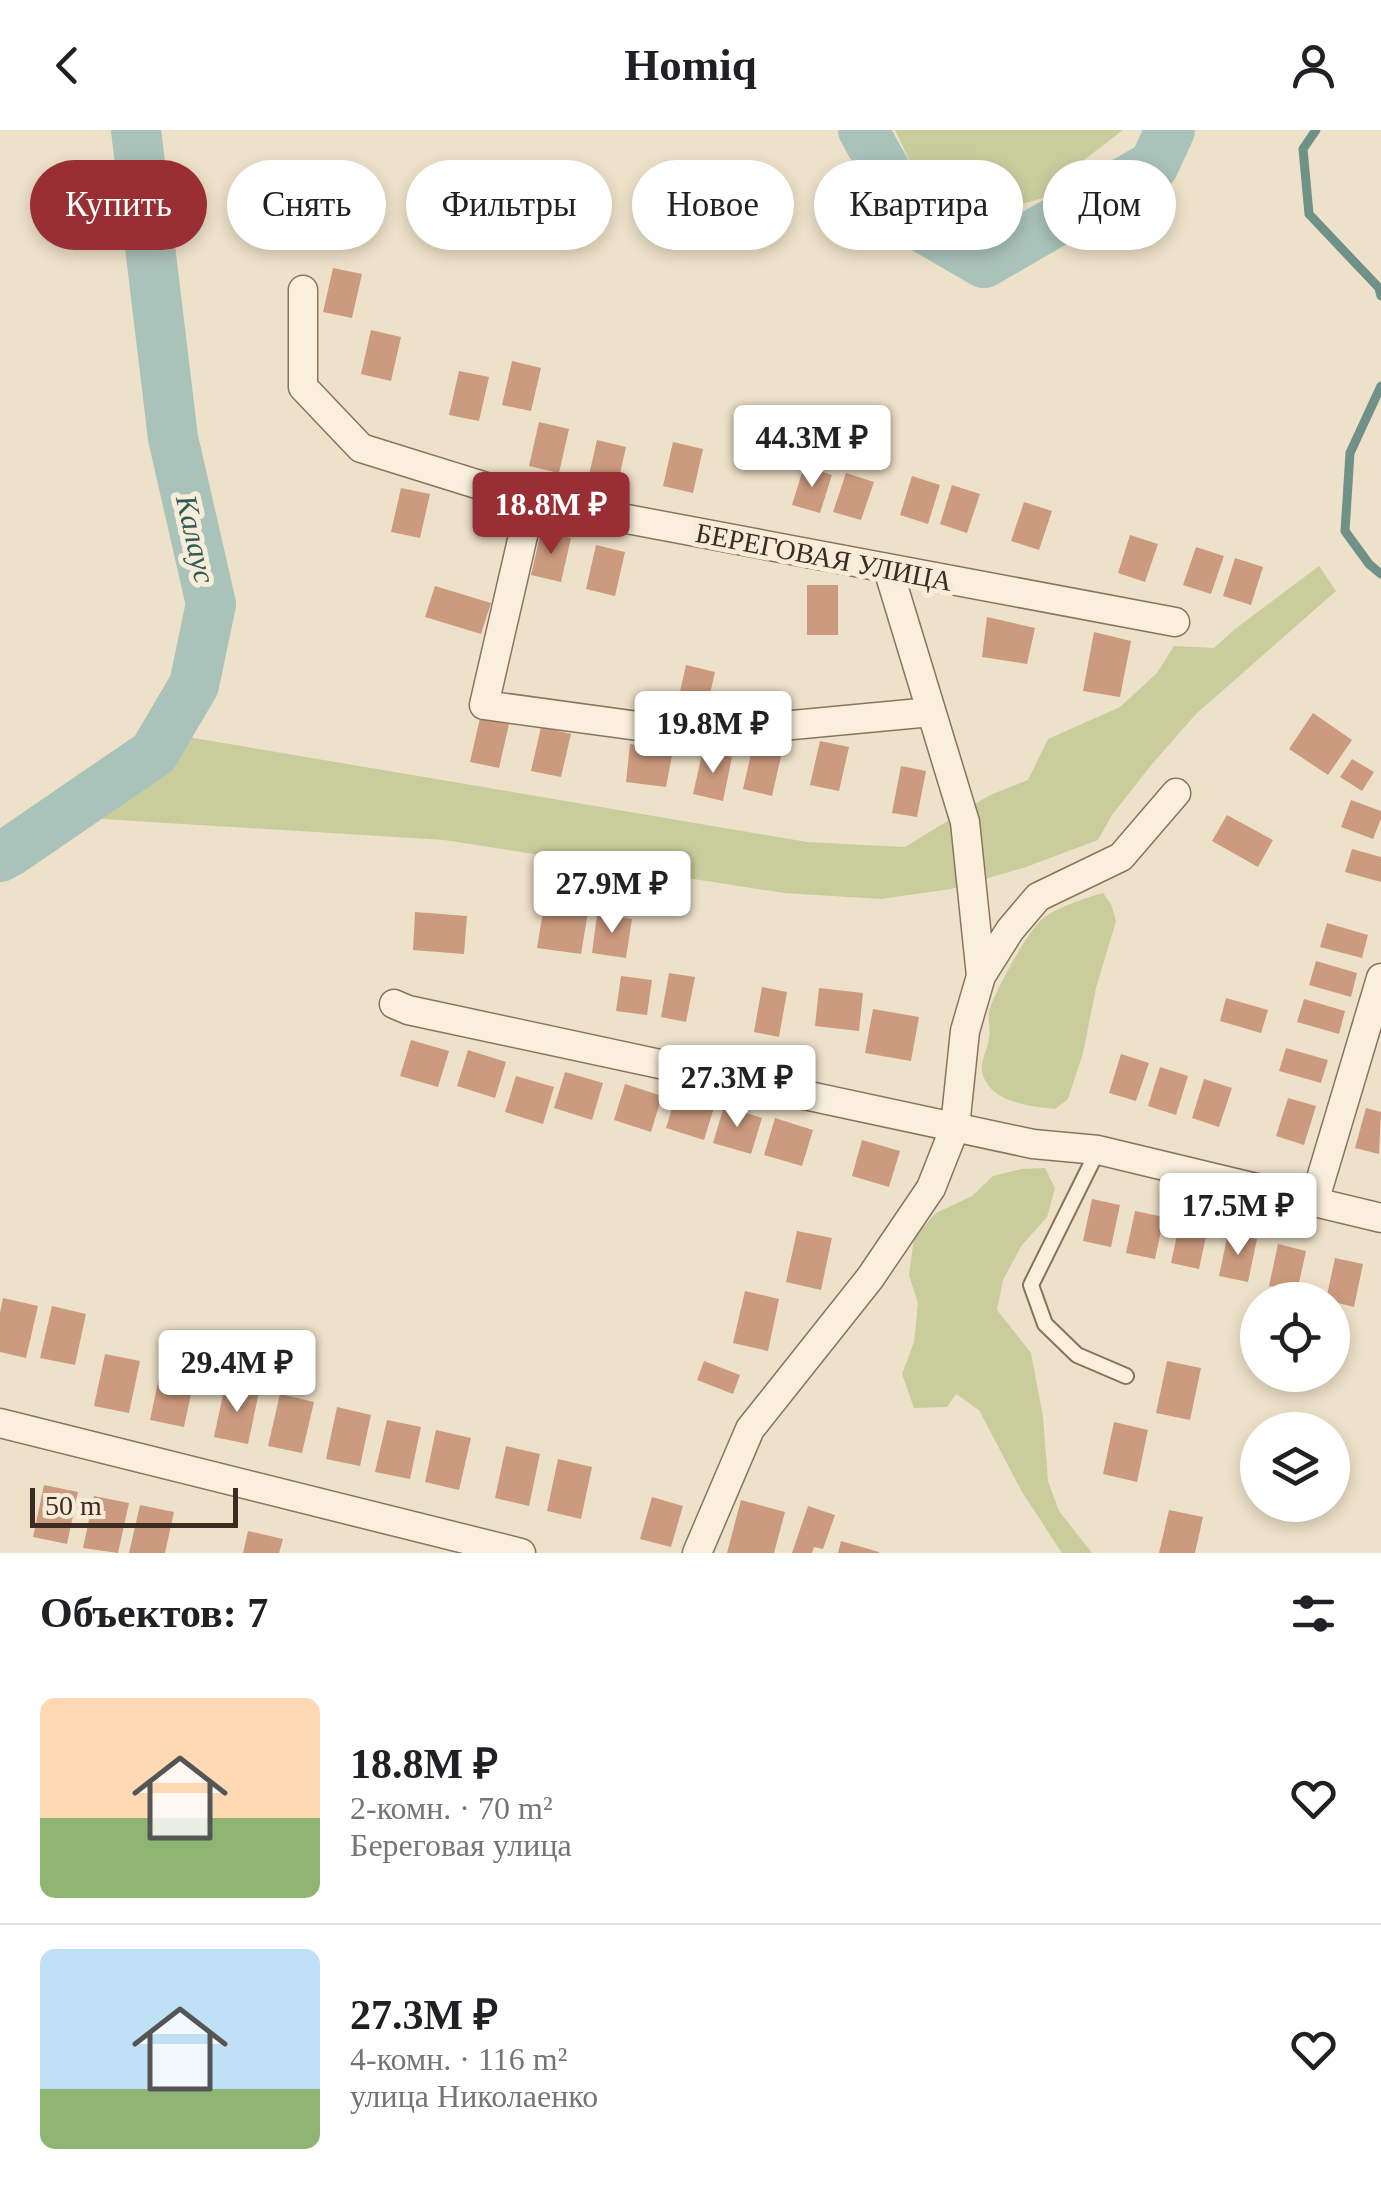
<!DOCTYPE html>
<html lang="ru">
<head>
<meta charset="utf-8">
<style>
  body { margin:0; font-family:Georgia,serif; background:#f2f2f2; color:#202124; height:100vh; display:flex; flex-direction:column; font-size:38px; white-space:nowrap }
  * { box-sizing:border-box; margin:0 }
  p { font-size:32px; color:#757577 }
  .icon { flex:none; width:55px; height:55px; fill:none; stroke:currentColor; stroke-width:2; stroke-linecap:round; stroke-linejoin:round }
  .map { position:relative; height:1423px; overflow:hidden }
  .panel { display:flex; flex-direction:column; background:#fff; flex:1 }
  .panel>* { flex:none }
  .guide { position:absolute; left:30px; top:30px; width:1322px; height:90px; display:flex; gap:20px }
  .fabs { position:absolute; left:1240px; top:1152px; display:grid; gap:20px }
  .fabs a { display:grid; place-items:center; width:110px; height:110px; border-radius:50%; background:#fff; box-shadow:0 5px 15px #0003; font-size:50px }
  .scale { position:absolute; left:30px; bottom:25px; width:208px; box-sizing:border-box; padding-left:10px; border:5px solid #3b2c21; border-top:0; font-size:28px; line-height:35px; white-space:nowrap; color:#3b2c21; -webkit-text-stroke:8px #f6ecd8; paint-order:stroke }
  .price { position:absolute; translate:-50% -85px; padding:0 22px; border-radius:10px; background:#fff; color:#222; font-size:32px; line-height:65px; filter:drop-shadow(0 2px 5px #0008) }
  .price::after { content:''; position:absolute; left:50%; top:60px; width:30px; height:22px; margin-left:-15px; background:inherit; clip-path:polygon(0 0,100% 0,50% 100%) }
  .price.current { background:#992e34; color:#fff }
  ul { padding:0; list-style:none }
  li { display:flex; align-items:center; gap:30px; height:250px; padding:0 40px }
  li+li { border-top:2px solid #e0e0e0 }
  li span { display:grid; place-items:center; flex:none; width:280px; height:200px; border-radius:15px; color:#555 }
  li>.icon { margin-inline-start:auto }
  span .icon { width:120px; height:120px; fill:#fffc; stroke-width:1 }
  li b { font-size:42px }
  h2 { display:flex; justify-content:space-between; align-items:center; height:120px; padding:0 40px; font-size:42px }
  .pill { padding:0 35px; border-radius:45px; background:#fff; box-shadow:0 5px 15px #0003; font-size:35px; line-height:90px }
  .pill.current { background:#992e34; color:#fff }
  header { display:flex; justify-content:space-between; align-items:center; height:130px; padding:0 40px; background:#fff; font-size:45px; font-weight:800 }
  .map>svg:first-child { display:block }
</style>
</head>
<body>
<header><svg class="icon" aria-label="back" viewBox="0 0 24 24"><path d="M15 5l-7 7 7 7"/></svg>Homiq<svg class="icon" aria-label="person" viewBox="0 0 24 24"><circle cx="12" cy="8" r="4"/><path d="M4 21q1-7 8-7t8 7"/></svg></header>
<div class="map">
<svg width="1381" height="1423" viewBox="0 0 1381 1423">
  <rect width="100%" height="100%" fill="#eee1c9"/>
  <path fill="#c9cd9c" d="M895,0H1123L1079,34L1043,68L1015,76L977,80L951,65L911,34Z
    M1319,436L1336,461L1196,584L1152,634L1112,685L1098,710L1026,737L951,759L881,769L784,763L444,710L102,689L188,607L807,712L905,717L990,665L1028,650L1048,609L1120,577L1157,543L1174,516L1214,518L1235,499Z
    M1103,763L1111,774L1116,791L1096,858L1083,923L1068,969L1055,979C1034,977 998,973 986,952C976,935 987,924 989,908C991,898 987,887 990,878C997,858 1026,805 1040,791C1054,778 1085,768 1103,763Z
    M1045,1038L1055,1058L1047,1087L1022,1115L1003,1150L997,1180L1031,1223L1043,1287L1048,1351L1059,1381L1092,1423H1062L1022,1362L979,1280L956,1264L947,1277L914,1278L902,1244L914,1212L918,1173L909,1145L914,1108L936,1083L972,1066L993,1046L1021,1039Z"/>
  <g fill="none" stroke-linecap="round" stroke-linejoin="round">
    <path stroke="#709187" stroke-width="9" d="M1316,0L1303,19L1309,84L1379,158L1381,166
      M1381,256L1350,323L1345,401L1369,434L1381,444"/>
    <path stroke="#a9c2ba" stroke-width="50" d="M863,0L915,93L984,133L1154,35L1170,0
      M0,727L11,721L154,623L194,555L211,474L173,308L136,0"/>
  </g>
  <path fill="#cc9b7f" d="M333,138L362,144L352,188L323,182Z
    M371,200L401,207L391,251L361,244Z
    M512,231L541,238L531,281L502,275Z
    M459,241L489,247L479,291L449,285Z
    M539,292L569,299L559,343L529,336Z
    M597,310L626,317L616,361L587,354Z
    M673,312L703,319L693,363L663,356Z
    M804,336L832,345L820,383L792,375Z
    M846,343L874,352L861,390L833,382Z
    M912,346L940,355L928,394L900,385Z
    M952,355L980,364L967,403L940,394Z
    M401,358L430,364L420,408L391,402Z
    M1024,372L1052,381L1039,420L1011,411Z
    M541,401L571,408L561,452L531,445Z
    M1130,405L1158,414L1145,452L1118,443Z
    M596,415L625,422L615,466L586,459Z
    M1196,417L1224,426L1211,464L1183,455Z
    M1235,428L1263,437L1251,475L1223,466Z
    M807,455H838V505H807Z
    M435,456L491,473L481,504L425,487Z
    M987,487L1035,498L1027,534L982,527Z
    M1094,502L1131,511L1120,567L1083,561Z
    M686,535L715,542L705,586L676,579Z
    M1313,583L1352,610L1328,645L1289,619Z
    M480,588L509,594L499,638L470,632Z
    M541,597L571,604L561,647L531,641Z
    M820,611L849,617L839,661L810,655Z
    M630,614L673,620L666,657L626,652Z
    M753,615L782,622L772,666L743,659Z
    M703,620L732,627L723,671L693,664Z
    M1352,629L1374,642L1362,661L1340,647Z
    M901,636L926,641L917,687L892,683Z
    M1351,670L1381,681V689L1373,709L1341,697Z
    M1227,685L1273,710L1258,737L1212,711Z
    M1352,719L1381,727V752L1345,742Z
    M544,775L588,782L581,824L537,818Z
    M415,782L467,786L464,824L413,820Z
    M597,785L632,789L626,828L592,823Z
    M1327,793L1368,805L1362,828L1320,817Z
    M1316,831L1357,843L1351,867L1309,855Z
    M669,843L695,847L686,892L661,887Z
    M621,846L652,850L647,885L616,881Z
    M762,857L787,862L779,907L754,902Z
    M819,858L863,863L859,901L815,896Z
    M1226,868L1268,880L1261,903L1220,891Z
    M1304,869L1345,881L1339,904L1297,892Z
    M873,879L919,887L911,931L865,923Z
    M411,910L449,921L438,957L400,946Z
    M1286,918L1328,930L1321,953L1279,941Z
    M468,920L506,932L495,968L457,956Z
    M1121,924L1149,933L1136,971L1109,963Z
    M1160,937L1188,946L1176,985L1148,976Z
    M565,942L603,953L592,990L554,978Z
    M516,946L554,957L543,994L505,982Z
    M1204,949L1232,958L1219,997L1192,988Z
    M625,954L662,966L651,1002L614,990Z
    M677,962L715,974L704,1010L666,998Z
    M1288,968L1316,976L1304,1015L1276,1006Z
    M724,976L762,988L751,1024L713,1013Z
    M1366,978L1381,982L1379,1024L1355,1018Z
    M775,988L813,1000L802,1036L764,1025Z
    M862,1010L900,1021L889,1057L852,1046Z
    M1092,1069L1120,1075L1111,1117L1083,1111Z
    M1135,1081L1164,1087L1155,1129L1126,1123Z
    M1180,1091L1208,1097L1199,1139L1171,1133Z
    M797,1101L832,1108L821,1160L786,1152Z
    M1228,1103L1257,1109L1248,1152L1219,1146Z
    M1278,1114L1306,1121L1297,1162L1269,1156Z
    M1335,1128L1363,1134L1354,1177L1326,1170Z
    M745,1161L779,1169L768,1221L733,1213Z
    M3,1168L38,1176L26,1228L0,1222V1183Z
    M52,1176L86,1184L75,1235L40,1228Z
    M105,1224L140,1231L129,1283L94,1276Z
    M704,1231L740,1245L733,1264L697,1250Z
    M1167,1231L1201,1238L1190,1290L1156,1283Z
    M161,1238L195,1245L184,1297L150,1290Z
    M225,1255L259,1262L248,1314L214,1307Z
    M280,1264L314,1272L302,1323L268,1316Z
    M337,1277L371,1285L360,1336L326,1329Z
    M387,1290L421,1297L410,1349L375,1342Z
    M1114,1292L1148,1300L1137,1352L1103,1344Z
    M436,1300L471,1308L459,1360L425,1352Z
    M506,1316L540,1324L529,1376L495,1368Z
    M558,1329L592,1337L581,1389L547,1381Z
    M44,1355L78,1362L67,1414L33,1407Z
    M94,1366L129,1373L118,1423L83,1418Z
    M652,1367L683,1376L671,1417L640,1409Z
    M741,1370L785,1382L774,1423H727Z
    M140,1375L174,1382L165,1423H129Z
    M808,1376L835,1385L823,1419L814,1417L812,1423H792Z
    M1169,1380L1203,1387L1195,1423H1159Z
    M248,1401L283,1409L279,1423H243Z
    M841,1411L879,1422V1423H838Z"/>
  <g fill="none" stroke-linecap="round" stroke-linejoin="round">
    <g stroke="#8a735d" stroke-width="18">
      <path id="lane" d="M1098,1020L1031,1155L1045,1194L1077,1225L1126,1246"/>
    </g>
    <g stroke="#8a735d" stroke-width="31">
      <path id="street" d="M303,160V257L361,318L531,371L1175,492
        M531,371L484,575L697,604L931,582
        M981,846L1010,800L1038,767L1121,727L1176,663
        M394,874L408,880L1033,1014L1098,1020L1381,1088
        M1314,1072L1381,848
        M0,1293L521,1423
        M697,1423L750,1299L870,1148L931,1058L955,997L965,901L981,846L965,692L888,439"/>
    </g>
    <use href="#lane" stroke="#f9efdc" stroke-width="14"/>
    <use href="#street" stroke="#f9efdc" stroke-width="28"/>
  </g>
  <g text-anchor="middle" dominant-baseline="central" stroke-width="10" stroke-linejoin="round" paint-order="stroke">
    <g font-size="28" fill="#3b2c21" stroke="#f6ecd8">
      <text transform="translate(824 427) rotate(11)">БЕРЕГОВАЯ УЛИЦА</text>
    </g>
    <g font-size="30" font-style="italic" fill="#305a56" stroke="#f6ecd8">
      <text transform="translate(196 409) rotate(77)">Калаус</text>
    </g>
  </g>
</svg>
<div class="fabs">
<a><svg class="icon" aria-label="locate" viewBox="0 0 24 24"><circle cx="12" cy="12" r="6"/><path d="M12 2v4M12 18v4M2 12h4M18 12h4"/></svg></a>
<a><svg class="icon" aria-label="layers" viewBox="0 0 24 24"><path d="M12 4l9 5-9 5-9-5zM3 14l9 5 9-5"/></svg></a>
</div>
<div class="scale">50 m</div>
<b class="price" style="left:812px;top:360px">44.3M ₽</b>
<b class="price current" style="left:551px;top:427px">18.8M ₽</b>
<b class="price" style="left:713px;top:646px">19.8M ₽</b>
<b class="price" style="left:612px;top:806px">27.9M ₽</b>
<b class="price" style="left:737px;top:1000px">27.3M ₽</b>
<b class="price" style="left:1238px;top:1128px">17.5M ₽</b>
<b class="price" style="left:237px;top:1285px">29.4M ₽</b>
<div class="guide">
<a class="pill current">Купить</a>
<a class="pill">Снять</a>
<a class="pill">Фильтры</a>
<a class="pill">Новое</a>
<a class="pill">Квартира</a>
<a class="pill">Дом</a>
</div>
</div>
<section class="panel">
<h2>Объектов: 7<svg class="icon" aria-label="filters" viewBox="0 0 24 24"><path d="M4 7h16M4 17h16"/><circle cx="9" cy="7" r="2"/><circle cx="15" cy="17" r="2"/></svg></h2>
<ul>
<li><span style="background:linear-gradient(#ffd9b3 60%,#8fb573 0)"><svg class="icon" aria-label="home" viewBox="0 0 24 24"><path d="M3 11l9-7 9 7M6 9v11h12V9"/></svg></span><div><b>18.8M ₽</b><p>2-комн. · 70 m²</p><p>Береговая улица</p></div><svg class="icon" aria-label="heart" viewBox="0 0 24 24"><path d="M12 20l-8-8c-3-5 5-10 8-4 3-6 11-1 8 4z"/></svg></li>
<li><span style="background:linear-gradient(#bfe0f5 70%,#8fb573 0)"><svg class="icon" aria-label="home" viewBox="0 0 24 24"><path d="M3 11l9-7 9 7M6 9v11h12V9"/></svg></span><div><b>27.3M ₽</b><p>4-комн. · 116 m²</p><p>улица Николаенко</p></div><svg class="icon" aria-label="heart" viewBox="0 0 24 24"><path d="M12 20l-8-8c-3-5 5-10 8-4 3-6 11-1 8 4z"/></svg></li>
</ul>
</section>
</body>
</html>
